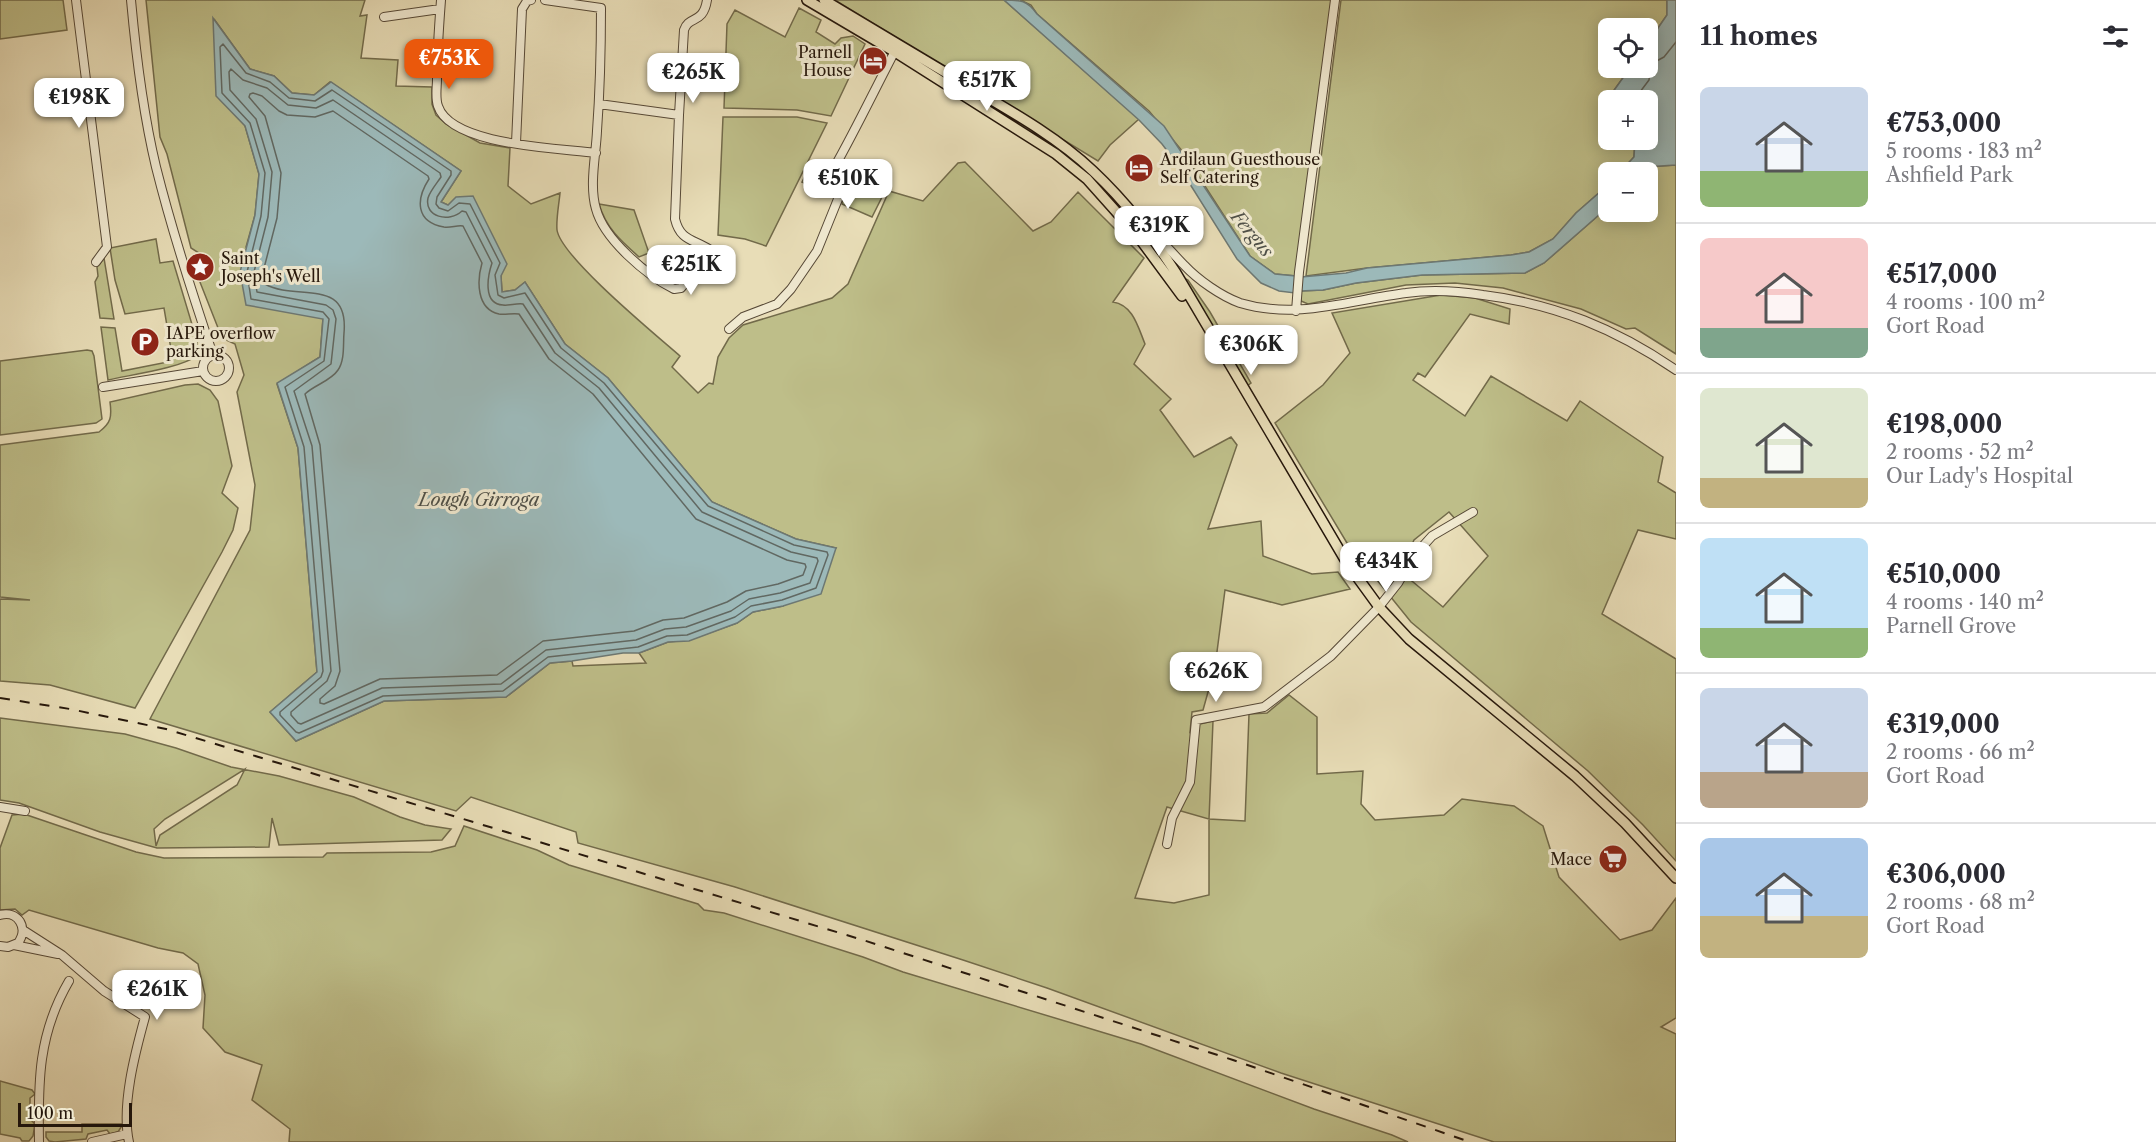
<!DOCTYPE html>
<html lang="en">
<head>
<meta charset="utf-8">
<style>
  body { margin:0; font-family:"Libre Caslon Text",serif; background:#f2f2f3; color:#2b2b33; height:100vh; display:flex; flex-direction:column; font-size:22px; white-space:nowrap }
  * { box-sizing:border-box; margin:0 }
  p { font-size:20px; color:#7c7c81 }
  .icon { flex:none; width:33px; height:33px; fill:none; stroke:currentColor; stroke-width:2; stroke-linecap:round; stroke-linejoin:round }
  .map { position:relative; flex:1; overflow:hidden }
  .drawer { display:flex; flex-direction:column; background:#fff; width:480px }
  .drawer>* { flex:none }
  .controls { position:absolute; left:1598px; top:18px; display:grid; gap:12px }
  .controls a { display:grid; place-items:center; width:60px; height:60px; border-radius:9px; background:#fff; box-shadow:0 3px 15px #0003; font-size:30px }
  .scale { position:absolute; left:18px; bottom:15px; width:114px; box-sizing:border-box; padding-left:6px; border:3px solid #26170b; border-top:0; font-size:16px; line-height:21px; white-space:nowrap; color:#26170b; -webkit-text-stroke:4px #f0e9d0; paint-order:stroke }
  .price { position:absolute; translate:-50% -51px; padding:0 14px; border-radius:12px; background:#fff; color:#222; font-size:20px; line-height:39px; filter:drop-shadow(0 2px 3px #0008) }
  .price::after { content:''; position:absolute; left:50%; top:36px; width:18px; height:14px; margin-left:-9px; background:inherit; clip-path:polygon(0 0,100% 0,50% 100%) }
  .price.on { background:#ea580c; color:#fff }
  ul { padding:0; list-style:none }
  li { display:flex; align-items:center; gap:18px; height:150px; padding:0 24px }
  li+li { border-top:2px solid #e1e1e2 }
  li span { display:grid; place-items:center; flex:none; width:168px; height:120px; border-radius:9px; color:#555 }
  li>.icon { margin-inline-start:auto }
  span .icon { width:72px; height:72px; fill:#fffc; stroke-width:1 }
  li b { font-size:26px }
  h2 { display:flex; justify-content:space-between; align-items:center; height:72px; padding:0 24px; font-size:26px }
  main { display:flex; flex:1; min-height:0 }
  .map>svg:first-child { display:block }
</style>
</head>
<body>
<main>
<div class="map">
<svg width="1676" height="1142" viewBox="0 0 1676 1142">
  <rect width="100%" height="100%" fill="#e8ddb7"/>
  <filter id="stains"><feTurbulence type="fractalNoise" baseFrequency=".00333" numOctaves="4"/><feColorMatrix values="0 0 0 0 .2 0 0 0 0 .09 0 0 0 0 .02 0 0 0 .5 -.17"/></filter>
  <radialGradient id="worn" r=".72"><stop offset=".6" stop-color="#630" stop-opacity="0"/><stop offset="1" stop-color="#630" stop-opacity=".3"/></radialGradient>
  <path fill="#bebe89" stroke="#726a4a" stroke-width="1.5" fill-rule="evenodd" d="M0,0H63L67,30L0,39Z
    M146,0H365L360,16L367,15L361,58L398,60L396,86L432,87V104L436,115L446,124L480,143L510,148L508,186L531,204L560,193C559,204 556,219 557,230C561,257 656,335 680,356L672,367L698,393L709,383L713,384L718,357L729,338L743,325L832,298L848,284L889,191L923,201L958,163L965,162L1033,231L1051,222L1078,192L1144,258L1113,302C1133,305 1138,327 1145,344L1134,364L1171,399L1160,410L1194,457L1231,437L1237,445L1208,529L1261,521L1263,556L1312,574L1338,572L1350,589L1282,605L1225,590L1215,667L1203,710L1192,712L1190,732L1200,724L1213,721L1209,819L1245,821L1249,714L1267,713L1289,695L1317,717V774L1363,771L1361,804L1375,820L1444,815L1462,799L1514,806L1543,826L1559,877L1620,940L1652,930L1676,898V1018L1661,1027L1676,1034V1142H1494L1281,1073L1047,988L963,960L735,887L578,843L576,832L471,797L456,811L150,719L250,530L255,485L237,392L244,375L235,344L222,338L196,272L206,262L199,253L191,248L167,154L160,137ZM214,19L250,69L274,76L292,93L314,95L330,82L461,171L441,202L448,205L501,276L502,292L515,290L525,282L565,344L608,378L712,502L796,539L836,548L783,606L753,612L737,623L689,640L668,642L639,653L646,663L573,666L572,661L550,663L506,697L384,701L296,741L270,712L317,672L298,448L277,384L320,357L323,318L246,247L255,215L259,174ZM1167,807L1209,819V895L1174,903L1135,898Z
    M835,0H1004L1139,119L1110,145L1098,161Z
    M1020,0H1332L1296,276L1275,274L1250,256L1183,152L1149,111L1037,14L1031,5Z
    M1341,0H1667V15L1647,44V28H1608V68H1630L1600,110L1608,117V140H1635L1634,157L1620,172H1608V185L1576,213L1553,239L1529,252L1511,255L1367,268L1306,276Z
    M799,8L821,20L816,32L835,44L841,38L853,36L865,44L831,116L797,110L724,108L727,24L735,10L785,37Z
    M723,117H797L827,123L766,246L745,239L718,235Z
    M1676,165V354L1635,328L1626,329L1581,309L1503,288L1455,283L1406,285L1308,304L1301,301L1300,291L1323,290L1356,283L1422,275L1525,273L1544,263L1608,207V212H1647V172H1640L1645,167Z
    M809,168L828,175L833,195L802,182Z
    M838,170L884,193L872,217L842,204L843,191Z
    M599,204L634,210L649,253L639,257C621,241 606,228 599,204Z
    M156,239L160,263L173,261L197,341L196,356C182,368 129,375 108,380L101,327L115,328L122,371L173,361L164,308L125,314L115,280L110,248Z
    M104,258L114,319L100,318L95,282L98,276L97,267Z
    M1182,277L1188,280L1210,312L1251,383L1247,386Z
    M1441,295L1475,298L1510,309L1509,324L1470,314L1425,377L1418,373L1413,380L1465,416L1491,376L1567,421L1580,401L1663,457L1658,482L1676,493V539L1638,530L1602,614L1676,659V861L1643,825L1588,771L1411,622L1347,543L1275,423L1323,385L1350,353L1332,313ZM1449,512L1488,556L1443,607L1400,571L1414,540Z
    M87,350L92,351L94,356L102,419L96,423L0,435V361Z
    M198,384L210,390L218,401L232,466L222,493L238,508L233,530L222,552L135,708L50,685L0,681V599L30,600L0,597V445L99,432C111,423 112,417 110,402L185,385Z
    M0,718L125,734L176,748L231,767L279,776L354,797L400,817L425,825L451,829L442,840L279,845L272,818L269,847L157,848L100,832L19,803L0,800ZM245,769L237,785L160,835L156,846L154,829L165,819Z
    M24,814L136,852L164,858L323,857L327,853L431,852L455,846L464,826L537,850L569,865L698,904L704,910L724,913L863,957L903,972L1141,1044L1314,1109L1392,1135L1408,1142H289L290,1129L252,1100L262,1065L225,1052L203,1028L205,995L198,964L183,953L158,948L29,910L22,915L15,909L0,910V848L12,815Z
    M0,1081L32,1090L35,1094L30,1098V1119L35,1124L33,1136L29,1141H22L20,1138L0,1134Z
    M82,1124H123L118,1132L110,1134L107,1130L88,1134L86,1139L55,1142L49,1141L46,1137V1132H82Z"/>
  <path fill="#9cb9b9" stroke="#6d7873" stroke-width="1.5" d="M1004,0C1021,0 1027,0 1037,14L1164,126L1250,256L1275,274L1296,276L1295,293L1279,291L1261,283L1237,259L1178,165L1162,144L1139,120Z
    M1667,0H1676V165L1645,167L1640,172H1620L1634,157L1635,140H1647V100H1608V117L1600,110L1630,68H1647V44L1667,15Z
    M213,18L250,69L274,76L292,93L314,95L331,82L461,171L441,202L448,205L456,197L473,196L507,264L501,276L502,292L515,290L525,282L565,344L608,378L712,502L796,539L836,548L821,594L783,606L753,612L737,623L689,641L668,642L639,653H623L572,661L550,663L506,697L384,701L296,741L270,712L317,672L298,448L277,383L320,357L323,319L246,305L240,272L255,215L259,174L245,126L216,96Z
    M1608,185V207L1544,263L1525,273L1422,275L1356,283L1323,290L1300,291L1301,277L1346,273L1367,268L1511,255L1529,252L1553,239L1576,213Z"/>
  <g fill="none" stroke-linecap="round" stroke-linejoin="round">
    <path stroke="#616862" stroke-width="1.5" d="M223,44L246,73L270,82L289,98L315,101L332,90L451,171V175L437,197L436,204L439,208L448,211L459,203L470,204L500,263L495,275L498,295L504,298L525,293L561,348L604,383L708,506L794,545L827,552L828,555L816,588L782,600L751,606L735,617L687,635L667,636L638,647L548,657L503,691L383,696L299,733L296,732L280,715V712L321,677L323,671L304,447L285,387L324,361L329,319L323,312L251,299L247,272L261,216L265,173L250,123L222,93L220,47Z
      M231,69L243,80L267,88L288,105L316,108L333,100L440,173L441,177C437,183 430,191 428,198C424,217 449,223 462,211L466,212L492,263C488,275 482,304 503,305C509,306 516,303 523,304L555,353L599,388L702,512L791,552L817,558L818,561L810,583L780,593L749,599L731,611L686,627L665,629L636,640L546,650L501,684L382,688L301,724L298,723L291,715V712L327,681L331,671L312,446L294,391L331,364L336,319L333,310L326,305L257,292L254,272L268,217L272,172L256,119L230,90L229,72Z
      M253,93L262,96L279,111L287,115L315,117L333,111L428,176L429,179C416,199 415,222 444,227C451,228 457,225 463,226L482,263C477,280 476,309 499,314C505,315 512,313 519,314L549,359L593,394L696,519L787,560L805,564L806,567L803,575L778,584L746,591L727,602L684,618L663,620L634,631L543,641L497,675L380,679L324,704L320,703V699L335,686L340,671L320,445L305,394C314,385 331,381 338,370C345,360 343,344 344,333C349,276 296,302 265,284L263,272L277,218L281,173L265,116L249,97L250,94Z
      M1634,100L1649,80L1651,64L1664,57L1676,42"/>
    <g stroke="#564836" stroke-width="10">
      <path id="minor" d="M76,0L107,247L96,262
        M131,0C136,55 143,113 156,167C172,231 192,293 213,355
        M441,0C439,26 437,52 437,79C437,87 435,98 438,106C451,146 560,148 596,153
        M545,0L601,8C601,49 600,90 597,131C596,155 589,185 596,209C604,239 646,275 674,289L681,288L709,254V249C692,239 680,240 675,219L679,115
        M384,17L440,9
        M599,104L679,115L684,30C689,15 703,25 707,0
        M516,143L522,9L527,1L531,0
        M1149,230C1162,240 1172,253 1184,265C1198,280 1221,296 1240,303C1297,320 1350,300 1406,293C1432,289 1458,291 1483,295C1556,304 1616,329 1676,370
        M1296,311L1299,272L1335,0
        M729,329L743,317L777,304L791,289L817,251L838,199L834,178V168C856,129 875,89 896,49
        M203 368a13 13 0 1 1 26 0a13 13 0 1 1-26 0Z
        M103,387L203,371
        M0,807L25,811
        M1167,844L1172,818L1190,782L1196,720L1264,707L1331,656L1379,607L1398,583L1414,556L1432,536L1473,512
        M0,915C18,910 29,928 18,943L8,947L0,946
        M23,930L62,955L104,991L145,1017C135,1053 121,1106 129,1142
        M14,945L58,954
        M39,1142C38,1082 38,1034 69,981
        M92,1142L127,1134"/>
    </g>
    <g stroke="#26170b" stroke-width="12">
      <path id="major" d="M807,0L895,52L1056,154L1087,179L1137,235L1182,296
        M824,0C874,30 923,59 973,89C1014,113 1058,138 1093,171C1127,203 1151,235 1176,273L1347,563L1379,607L1409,639L1575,776L1625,823L1676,878"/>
    </g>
    <use href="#minor" stroke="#f0e9d0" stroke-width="8"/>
    <use href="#major" stroke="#e8ddb7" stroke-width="9"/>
    <path stroke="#26170b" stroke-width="2" stroke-dasharray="10 10" stroke-linecap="butt" d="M0,698L70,709L166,729L863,940L1233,1060L1470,1142"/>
  </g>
  <defs>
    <g id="hotel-disc" transform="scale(1.5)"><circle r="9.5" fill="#8f2418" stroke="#f0e9d0"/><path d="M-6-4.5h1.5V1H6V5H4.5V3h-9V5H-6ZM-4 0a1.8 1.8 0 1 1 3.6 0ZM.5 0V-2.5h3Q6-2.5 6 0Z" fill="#fff"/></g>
    <g id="sight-disc" transform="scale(1.5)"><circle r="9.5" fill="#8f2418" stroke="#f0e9d0"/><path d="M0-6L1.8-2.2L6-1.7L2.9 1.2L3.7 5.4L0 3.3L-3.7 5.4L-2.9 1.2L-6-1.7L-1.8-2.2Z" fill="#fff"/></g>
    <g id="parking-disc" transform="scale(1.5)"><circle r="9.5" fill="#8f2418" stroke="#f0e9d0"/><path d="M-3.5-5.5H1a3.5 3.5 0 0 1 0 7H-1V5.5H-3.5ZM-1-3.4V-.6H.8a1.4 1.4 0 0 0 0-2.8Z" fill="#fff"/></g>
    <g id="supermarket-disc" transform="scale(1.5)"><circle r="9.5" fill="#8f2418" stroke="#f0e9d0"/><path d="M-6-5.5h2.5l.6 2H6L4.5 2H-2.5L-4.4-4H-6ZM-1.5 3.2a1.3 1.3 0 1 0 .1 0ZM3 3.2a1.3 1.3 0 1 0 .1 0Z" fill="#fff"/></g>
  </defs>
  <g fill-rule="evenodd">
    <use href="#hotel-disc" x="873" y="61"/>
    <use href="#hotel-disc" x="1139" y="168"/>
    <use href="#sight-disc" x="200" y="267"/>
    <use href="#parking-disc" x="145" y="342"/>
    <use href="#supermarket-disc" x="1613" y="859"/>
  </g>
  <g text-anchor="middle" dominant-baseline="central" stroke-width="6" stroke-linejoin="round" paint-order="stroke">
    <g font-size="16" fill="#26170b" stroke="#f0e9d0" text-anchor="start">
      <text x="852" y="52" text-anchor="end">Parnell<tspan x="852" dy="18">House</tspan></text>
      <text x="1160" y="159">Ardilaun Guesthouse<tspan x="1160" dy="18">Self Catering</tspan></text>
      <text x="221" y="258">Saint<tspan x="221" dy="18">Joseph's Well</tspan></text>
      <text x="166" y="333">IAPE overflow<tspan x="166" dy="18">parking</tspan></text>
      <text x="1592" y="859" text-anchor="end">Mace</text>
    </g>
    <g font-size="18" font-style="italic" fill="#4f5048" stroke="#f0e9d0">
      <text transform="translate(1252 234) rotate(50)">Fergus</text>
      <text x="479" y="500">Lough Girroga</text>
    </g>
  </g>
  <rect width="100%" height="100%" filter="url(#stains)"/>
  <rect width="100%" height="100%" fill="url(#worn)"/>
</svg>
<div class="controls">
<a><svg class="icon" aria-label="locate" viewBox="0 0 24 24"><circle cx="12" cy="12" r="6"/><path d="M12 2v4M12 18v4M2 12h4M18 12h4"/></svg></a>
<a>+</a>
<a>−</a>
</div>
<div class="scale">100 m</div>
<b class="price on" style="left:449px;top:90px">€753K</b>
<b class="price" style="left:693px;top:104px">€265K</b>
<b class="price" style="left:987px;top:112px">€517K</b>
<b class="price" style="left:79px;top:129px">€198K</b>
<b class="price" style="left:848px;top:210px">€510K</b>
<b class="price" style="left:1159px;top:257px">€319K</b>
<b class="price" style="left:691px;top:296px">€251K</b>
<b class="price" style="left:1251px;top:376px">€306K</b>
<b class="price" style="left:1386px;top:593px">€434K</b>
<b class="price" style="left:1216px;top:703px">€626K</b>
<b class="price" style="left:157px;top:1021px">€261K</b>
</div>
<section class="drawer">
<h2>11 homes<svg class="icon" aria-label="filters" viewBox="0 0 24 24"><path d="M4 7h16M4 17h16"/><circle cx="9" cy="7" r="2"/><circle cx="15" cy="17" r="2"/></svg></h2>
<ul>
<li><span style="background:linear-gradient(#c9d6e8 70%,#8fb573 0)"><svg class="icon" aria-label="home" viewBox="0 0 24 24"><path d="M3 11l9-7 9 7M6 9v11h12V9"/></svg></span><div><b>€753,000</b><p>5 rooms · 183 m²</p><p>Ashfield Park</p></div></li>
<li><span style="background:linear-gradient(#f6c9c9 75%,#7fa58c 0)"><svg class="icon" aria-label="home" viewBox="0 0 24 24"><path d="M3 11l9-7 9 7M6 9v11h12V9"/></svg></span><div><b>€517,000</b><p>4 rooms · 100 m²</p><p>Gort Road</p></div></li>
<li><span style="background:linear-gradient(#dfe7d0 75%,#c2b280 0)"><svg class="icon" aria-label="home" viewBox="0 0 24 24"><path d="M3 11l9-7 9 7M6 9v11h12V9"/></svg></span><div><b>€198,000</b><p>2 rooms · 52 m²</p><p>Our Lady's Hospital</p></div></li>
<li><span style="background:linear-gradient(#bfe0f5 75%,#8fb573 0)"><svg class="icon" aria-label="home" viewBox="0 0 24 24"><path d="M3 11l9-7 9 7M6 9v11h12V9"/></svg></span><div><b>€510,000</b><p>4 rooms · 140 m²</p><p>Parnell Grove</p></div></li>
<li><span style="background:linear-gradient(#c9d6e8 70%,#b9a48a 0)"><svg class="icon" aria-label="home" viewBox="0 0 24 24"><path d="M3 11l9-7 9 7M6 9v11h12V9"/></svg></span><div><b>€319,000</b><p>2 rooms · 66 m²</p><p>Gort Road</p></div></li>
<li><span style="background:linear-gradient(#a9c7e8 65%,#c2b280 0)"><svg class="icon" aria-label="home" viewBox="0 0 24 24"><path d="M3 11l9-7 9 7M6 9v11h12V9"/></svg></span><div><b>€306,000</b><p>2 rooms · 68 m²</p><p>Gort Road</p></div></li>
</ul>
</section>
</main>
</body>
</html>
